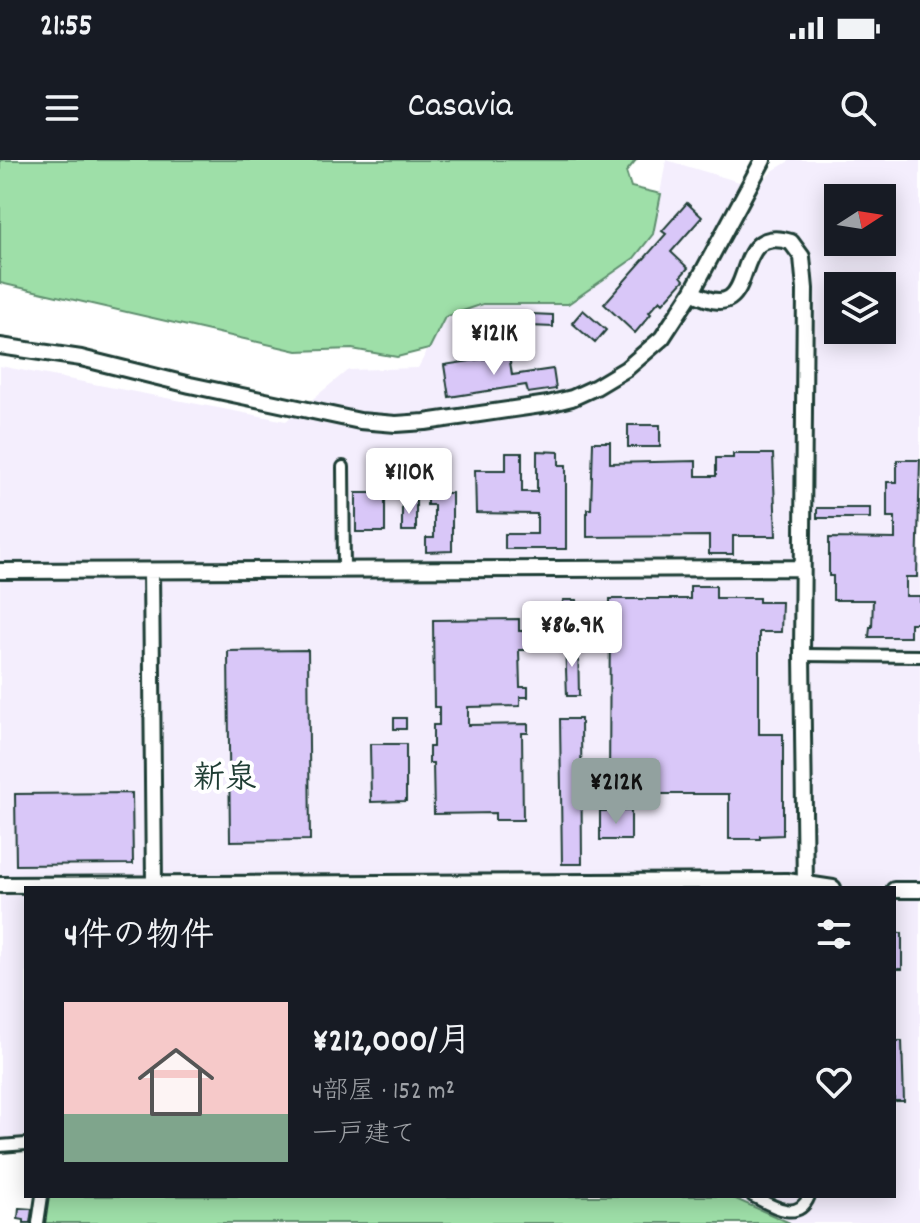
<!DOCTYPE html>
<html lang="ja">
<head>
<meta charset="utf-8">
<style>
  body { margin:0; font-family:Dekko,"Klee One",sans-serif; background:#242831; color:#f1f3f6; height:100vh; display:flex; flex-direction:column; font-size:30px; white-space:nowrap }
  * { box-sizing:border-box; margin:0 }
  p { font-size:26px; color:#9ea1a6 }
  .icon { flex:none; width:44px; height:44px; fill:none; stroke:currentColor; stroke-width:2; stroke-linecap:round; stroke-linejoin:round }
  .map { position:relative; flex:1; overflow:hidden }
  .side { position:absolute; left:24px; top:726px; width:872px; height:312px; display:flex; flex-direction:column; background:#171b24; border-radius:0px; box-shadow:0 4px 20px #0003 }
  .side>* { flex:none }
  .needle { width:52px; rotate:78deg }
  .controls { position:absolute; left:824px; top:24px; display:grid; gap:16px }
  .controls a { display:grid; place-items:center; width:72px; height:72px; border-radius:0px; background:#171b24; box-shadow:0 4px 20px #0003; font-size:40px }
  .price { position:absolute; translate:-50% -68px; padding:0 18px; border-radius:8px; background:#fff; color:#222; font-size:26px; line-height:52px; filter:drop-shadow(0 2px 4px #0008) }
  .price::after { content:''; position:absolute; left:50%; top:48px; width:24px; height:18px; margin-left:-12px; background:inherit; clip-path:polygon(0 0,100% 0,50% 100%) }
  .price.active { background:#92a19f; color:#111 }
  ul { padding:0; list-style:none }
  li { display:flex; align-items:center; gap:24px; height:200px; padding:0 40px }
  li span { display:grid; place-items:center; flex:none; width:224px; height:160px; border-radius:0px; color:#555 }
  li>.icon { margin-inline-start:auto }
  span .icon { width:96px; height:96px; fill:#fffc; stroke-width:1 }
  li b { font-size:34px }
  h2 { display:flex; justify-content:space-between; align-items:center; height:96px; padding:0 40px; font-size:34px }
  .status { display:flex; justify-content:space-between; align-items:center; height:56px; padding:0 40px; background:#171b24; direction:ltr }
  .status svg { height:22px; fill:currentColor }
  header { display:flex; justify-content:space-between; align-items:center; height:104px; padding:0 40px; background:#171b24; font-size:36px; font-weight:600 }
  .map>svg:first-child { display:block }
</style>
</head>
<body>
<div class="status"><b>21:55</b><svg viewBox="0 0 49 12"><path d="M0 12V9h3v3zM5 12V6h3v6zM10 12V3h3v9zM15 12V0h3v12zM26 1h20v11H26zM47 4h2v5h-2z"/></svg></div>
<header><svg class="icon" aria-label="menu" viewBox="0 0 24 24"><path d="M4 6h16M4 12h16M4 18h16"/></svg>Casavia<svg class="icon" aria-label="search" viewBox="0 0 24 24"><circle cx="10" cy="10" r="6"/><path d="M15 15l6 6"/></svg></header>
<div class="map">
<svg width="920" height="1063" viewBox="0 0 920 1063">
  <rect width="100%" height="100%" fill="#fff"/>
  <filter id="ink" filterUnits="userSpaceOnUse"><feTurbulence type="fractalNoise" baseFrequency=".0125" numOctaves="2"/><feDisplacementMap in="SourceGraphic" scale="16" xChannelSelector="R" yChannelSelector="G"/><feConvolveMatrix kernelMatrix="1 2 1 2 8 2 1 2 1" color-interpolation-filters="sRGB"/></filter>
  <g filter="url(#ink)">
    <path fill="#f4eefd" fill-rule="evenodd" d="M666,0L756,27L774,10L791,0H920V1063H790L729,1036H894V728H26V991H0V206L286,261L348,210L418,208L445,157L483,144H568L653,74ZM838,38H882V82H838ZM838,126H882V170H838Z"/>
    <path fill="#9edfa8" stroke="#5e8e6e" stroke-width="2" d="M0,0H636L626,12L631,27L661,34L653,74L634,98L568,144H483L445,157L429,189L397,197L352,189L297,191L0,123Z
      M46,1036H729L790,1063H42Z"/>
    <path fill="#d9c7f8" stroke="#1f3d34" stroke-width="2" d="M687,43L702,57L671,92L688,108L681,116L684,120L663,143L660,140L649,152L651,154L635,173L604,144L666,74L662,71Z
      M583,150L606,170L595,183L572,163Z
      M531,154L553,155V167L530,166Z
      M509,195L512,215L553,209L556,229L528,233L526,225L449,237L444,205Z
      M628,265H660V287H628Z
      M593,282H610V303L696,301V316H716V298H733V294H773L776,376H733V394H709V376L587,377V349H591Z
      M537,291L559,292V305H566V389H505V374H537V354L476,353L475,310H506V293H522V332H537Z
      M897,300H920L917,417H906V436H920V463H910V477H869L870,467H872L873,440H833V416H829V378L895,379V357H887V322H897Z
      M356,333H385V372H356Z
      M427,333H452V391L426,392V378H434V345H427Z
      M402,340H416V371H402Z
      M817,348H870V358H817Z
      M690,426H716V438H759V442H782L781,472H759V574H783V675L760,676V679H729V634H609L610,439H690Z
      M563,440H577V454H562Z
      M519,459V471H525V490H519L520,527H528V537H520V546L468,547V565L528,564V573H522L523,660H495V653L434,654L433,603H429V587H433V565H439V547H434L433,460Z
      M565,482H578L579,536H567Z
      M308,490L310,680L230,681L228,491Z
      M394,558H406V569H394Z
      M560,559H581L582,704H562Z
      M370,584H406V641L371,642Z
      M132,633L133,704L16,705L15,634Z
      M600,651H631V680H600Z
      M894,773H902V809H894Z
      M894,881H902L904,941H894Z
      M19,1048L32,1049L30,1063H24V1060L18,1059Z"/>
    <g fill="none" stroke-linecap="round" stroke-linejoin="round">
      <g stroke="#1f3d34" stroke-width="16">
        <path id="street" d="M343,307L344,410
          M802,495L920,496
          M0,986L26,984
          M753,1036C772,1046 798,1063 809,1036
          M38,1063L42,1036"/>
      </g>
      <g stroke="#1f3d34" stroke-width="20">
        <path id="secondary" d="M692,132C766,173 723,60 791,82L802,97L805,129L802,495L805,728
          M0,186L81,198L190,225L360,261L396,264L425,262L548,244L572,238L596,227L626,209L662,178L692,132L763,0
          M0,411L802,408
          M151,411L154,724
          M0,725L787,721L833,728
          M894,730H920"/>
      </g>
      <use href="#street" stroke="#fff" stroke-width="10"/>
      <use href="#secondary" stroke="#fff" stroke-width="14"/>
    </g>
  </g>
  <g text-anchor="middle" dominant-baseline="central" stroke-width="8" stroke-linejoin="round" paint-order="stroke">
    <g font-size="32" font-weight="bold" fill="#1f3d34" stroke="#fff">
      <text x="225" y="621">新泉</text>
    </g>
  </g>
</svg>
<div class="controls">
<a><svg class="needle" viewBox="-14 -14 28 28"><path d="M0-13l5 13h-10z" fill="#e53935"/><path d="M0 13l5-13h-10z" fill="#9ea1a6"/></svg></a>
<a><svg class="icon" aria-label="layers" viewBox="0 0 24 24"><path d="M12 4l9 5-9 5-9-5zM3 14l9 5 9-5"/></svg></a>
</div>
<b class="price" style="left:494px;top:217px">¥121K</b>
<b class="price" style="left:409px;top:356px">¥110K</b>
<b class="price" style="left:572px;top:509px">¥86.9K</b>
<b class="price active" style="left:616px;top:666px">¥212K</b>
<section class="side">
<h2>4件の物件<svg class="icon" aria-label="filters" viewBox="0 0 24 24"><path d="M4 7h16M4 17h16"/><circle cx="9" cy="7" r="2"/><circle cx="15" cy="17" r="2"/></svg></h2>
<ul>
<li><span style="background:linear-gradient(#f6c9c9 70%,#7fa58c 0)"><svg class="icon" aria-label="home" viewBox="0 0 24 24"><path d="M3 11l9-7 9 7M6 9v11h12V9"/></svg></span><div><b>¥212,000/月</b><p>4部屋 · 152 m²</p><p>一戸建て</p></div><svg class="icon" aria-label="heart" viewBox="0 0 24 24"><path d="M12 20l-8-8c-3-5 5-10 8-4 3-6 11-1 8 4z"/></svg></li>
</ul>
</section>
</div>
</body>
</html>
